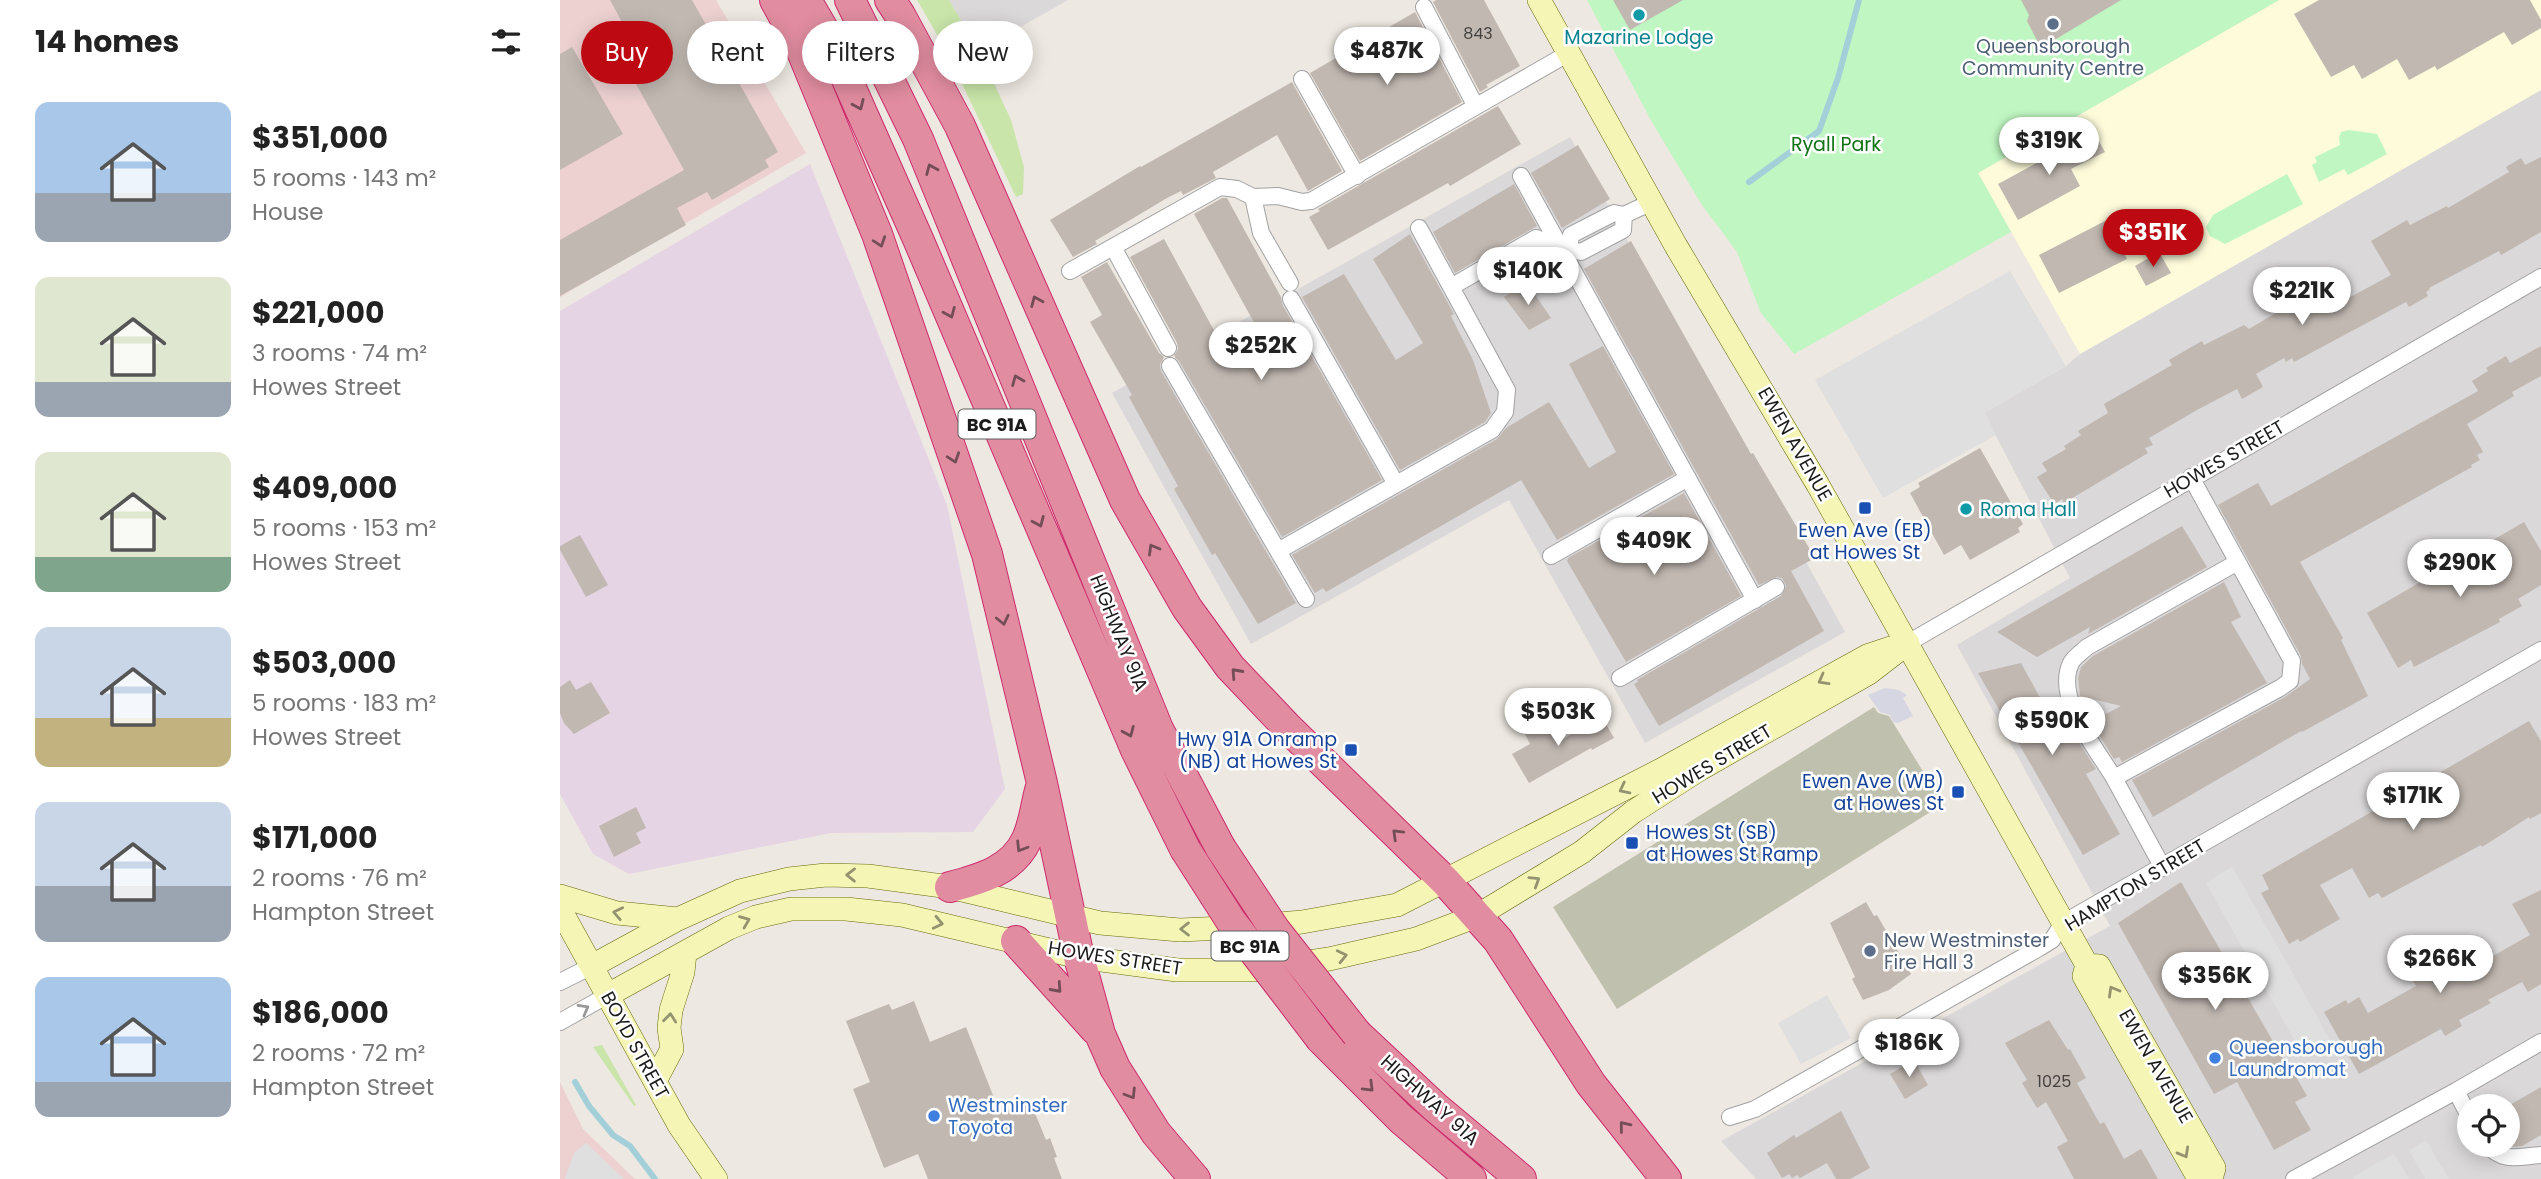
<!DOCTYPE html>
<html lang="en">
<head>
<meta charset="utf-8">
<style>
  body { margin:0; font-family:Poppins,sans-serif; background:#f2f2f2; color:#222; height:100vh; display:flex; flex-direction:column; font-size:26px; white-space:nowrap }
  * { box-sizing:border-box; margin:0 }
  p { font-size:23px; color:#767676 }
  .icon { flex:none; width:38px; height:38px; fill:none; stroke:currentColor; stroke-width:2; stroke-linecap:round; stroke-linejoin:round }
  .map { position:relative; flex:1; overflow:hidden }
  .side { display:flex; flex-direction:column; background:#fff; width:560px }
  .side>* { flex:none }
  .banner { position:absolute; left:21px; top:21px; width:665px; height:63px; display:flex; gap:14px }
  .controls { position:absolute; left:1897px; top:1094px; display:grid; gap:14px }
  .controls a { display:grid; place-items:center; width:63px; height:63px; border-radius:50%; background:#fff; box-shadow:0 4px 18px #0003; font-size:35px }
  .price { position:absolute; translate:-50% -60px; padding:0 16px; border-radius:24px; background:#fff; color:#222; font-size:23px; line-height:46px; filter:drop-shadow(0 2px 4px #0008) }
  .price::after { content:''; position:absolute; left:50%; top:42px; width:21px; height:16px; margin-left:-10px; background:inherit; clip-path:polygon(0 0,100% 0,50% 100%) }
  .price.selected { background:#bd0a12; color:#fff }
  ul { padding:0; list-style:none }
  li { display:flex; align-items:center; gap:21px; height:175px; padding:0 35px }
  li span { display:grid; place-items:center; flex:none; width:196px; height:140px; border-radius:14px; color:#555 }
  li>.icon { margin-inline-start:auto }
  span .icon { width:84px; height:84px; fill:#fffc; stroke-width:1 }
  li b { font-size:30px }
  h2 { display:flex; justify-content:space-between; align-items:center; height:84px; padding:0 35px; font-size:30px }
  .pill { padding:0 24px; border-radius:32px; background:#fff; box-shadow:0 4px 18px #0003; font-size:24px; line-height:63px }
  .pill.selected { background:#bd0a12; color:#fff }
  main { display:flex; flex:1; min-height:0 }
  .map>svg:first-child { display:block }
</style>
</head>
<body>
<main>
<section class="side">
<h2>14 homes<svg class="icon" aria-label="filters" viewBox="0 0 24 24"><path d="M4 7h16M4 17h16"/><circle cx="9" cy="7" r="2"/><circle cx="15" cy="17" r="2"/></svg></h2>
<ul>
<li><span style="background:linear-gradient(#a9c7e8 65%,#9aa5b1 0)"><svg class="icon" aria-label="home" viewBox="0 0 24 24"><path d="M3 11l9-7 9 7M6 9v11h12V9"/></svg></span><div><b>$351,000</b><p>5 rooms · 143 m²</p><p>House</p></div></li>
<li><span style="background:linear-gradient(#dfe7d0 75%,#9aa5b1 0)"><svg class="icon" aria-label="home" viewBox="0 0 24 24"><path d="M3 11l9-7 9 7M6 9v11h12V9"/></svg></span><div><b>$221,000</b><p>3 rooms · 74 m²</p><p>Howes Street</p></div></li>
<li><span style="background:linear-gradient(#dfe7d0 75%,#7fa58c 0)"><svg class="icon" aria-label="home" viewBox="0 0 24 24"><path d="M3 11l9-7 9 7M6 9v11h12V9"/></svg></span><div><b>$409,000</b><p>5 rooms · 153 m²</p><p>Howes Street</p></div></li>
<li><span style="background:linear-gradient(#c9d6e8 65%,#c2b280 0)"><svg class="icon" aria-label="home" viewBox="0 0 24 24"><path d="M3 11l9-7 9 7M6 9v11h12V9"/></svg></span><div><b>$503,000</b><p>5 rooms · 183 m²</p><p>Howes Street</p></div></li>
<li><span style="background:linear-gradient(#c9d6e8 60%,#9aa5b1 0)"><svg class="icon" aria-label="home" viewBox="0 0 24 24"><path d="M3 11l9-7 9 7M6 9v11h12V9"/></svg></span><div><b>$171,000</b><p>2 rooms · 76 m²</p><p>Hampton Street</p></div></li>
<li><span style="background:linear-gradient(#a9c7e8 75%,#9aa5b1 0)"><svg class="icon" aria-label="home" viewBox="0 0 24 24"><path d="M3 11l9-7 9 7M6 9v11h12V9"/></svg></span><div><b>$186,000</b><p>2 rooms · 72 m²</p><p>Hampton Street</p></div></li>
</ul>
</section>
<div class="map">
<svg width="1981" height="1179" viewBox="0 0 1981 1179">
  <rect width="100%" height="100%" fill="#ede8e1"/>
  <path fill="#dad8d9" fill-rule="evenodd" d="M389,0H508L419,51Z
    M1981,90V1179H1196L1161,1141L1550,926L1397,645L1510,578L1424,413L1506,366L1520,354ZM1909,1106H1948V1144H1909Z
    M1010,137L1285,632L1085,743L949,500L691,644L552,393Z"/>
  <path fill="#edd1d1" d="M0,0H156L246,153L0,297Z
    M0,1082L23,1129L75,1179H0Z"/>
  <path fill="#e5d4e3" d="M250,164L387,505L445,789L413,832L271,833L69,874L33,854L0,794V311Z"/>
  <path fill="#fdfbda" d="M1719,0H1981V90L1520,354L1418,173Z"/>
  <path fill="#c0c0ae" d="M1314,707L1318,713L1329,716L1383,804L1057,1009L993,907Z"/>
  <path fill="#c9e5a9" d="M357,0H389L419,51L451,120L464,167L463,194L456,197L386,50Z
    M42,1045L76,1105L74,1106L33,1047Z"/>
  <path fill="#bff6c1" d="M1027,0H1719L1418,173L1451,232L1234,354L1201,313L1177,252L1142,205L1093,124Z
    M1789,130L1817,134L1827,154L1788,175L1784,169L1759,182L1752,165L1757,162L1755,157L1780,145L1779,138L1781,132Z
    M1727,174L1743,204L1665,244L1650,236L1646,227L1653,215Z"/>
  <path fill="#dfdfdf" d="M1450,271L1506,366L1425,413L1436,435L1323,498L1255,380Z
    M1672,866L1772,1043L1744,1057L1646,883Z
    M1267,995L1291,1038L1241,1064L1218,1023Z
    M1866,1140L1889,1179H1865L1849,1150Z
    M26,1143L64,1179H5L14,1153Z
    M1834,1153L1849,1179H1794L1793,1177Z"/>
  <path fill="#d6d6e2" d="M1325,688L1339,690L1347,695L1343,698L1353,716L1338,723L1333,722L1330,715L1320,712L1308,695Z"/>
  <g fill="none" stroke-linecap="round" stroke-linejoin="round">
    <path stroke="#a3cfd9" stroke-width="6" d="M1189,182L1259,131L1278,78L1299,0
      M15,1082L29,1106L53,1135L70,1146L95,1179"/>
  </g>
  <path fill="#c1b8b1" d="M50,0H132L218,152L205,160L209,167L152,200L147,192L117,208L126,225L0,296V240L124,170L66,66L79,58L68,38L70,37Z
    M876,0H924L960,66L926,85L928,87L920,92L873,2Z
    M1053,0H1123L1070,30Z
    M1461,0H1561L1481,48L1467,21L1469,15Z
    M1759,0H1970L1981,20V28L1952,45L1944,32L1877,70L1875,66L1849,80L1837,59L1802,79L1794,65L1771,77L1734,14Z
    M855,12L902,102L800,161L750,73Z
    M12,47L63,134L0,170V54Z
    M732,82L782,171L748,191L717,135L653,172L656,178L623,195L621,191L607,198L535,241L537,244L513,257L490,220L580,166L581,167Z
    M938,106L961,144L890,186L888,183L768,250L749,217L760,211L758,209Z
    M1534,132L1545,152L1511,169L1520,186L1458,220L1438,184Z
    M1018,145L1050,199L1002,228L971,173Z
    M1981,157V232L1941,255L1939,251L1869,288L1870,289L1866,292L1868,296L1849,307L1846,302L1734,362L1732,358L1726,362L1724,358L1696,374L1703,387L1682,399L1677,389L1637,410L1589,438L1593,445L1585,448L1588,453L1504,503L1502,499L1494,504L1477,477L1487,471L1482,463L1506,449L1504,446L1521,435L1518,431L1548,413L1544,404L1612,365L1609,360L1642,341L1644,345L1684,325L1689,329L1771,280L1783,301L1831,275L1811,241L1847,220L1850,225L1887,206L1888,208L1949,172L1946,167L1961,158L1965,165Z
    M954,184L977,226L895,273L873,232Z
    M662,198H667L721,297L722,304L822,480L722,537L619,361L614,356L618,349L617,343L570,257L604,239L662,345L696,326L634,214Z
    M1547,220L1567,259L1499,293L1479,255Z
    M850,234L894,314L891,316L913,360L931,413L925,422L840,470L742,297L784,274L836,360L863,343L813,259Z
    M1071,241L1191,454L1193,453L1255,558L1231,571L1264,631L1099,726L1074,684L1078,682L1077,680L1221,596L1226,586L1222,578L1217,577L1199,585L1024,269Z
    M1599,252L1611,273L1586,286L1575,266Z
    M547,262L599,353L604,357L600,365L601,371L736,603L698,624L655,553L652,555L614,489L618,486L569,397L572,395L530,322L542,315L521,277Z
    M967,283L991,318L969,330L944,297Z
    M1043,346L1114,474L997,540L961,480L766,592L763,588L755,593L732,555L937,439L946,428L989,402L1029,468L1056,452L1009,364Z
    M1981,346V376L1952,392L1954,396L1907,424L1923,452L1917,455L1920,460L1911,465L1912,467L1740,562L1783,638L1781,640L1808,696L1742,732L1741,731L1593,817L1572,780L1725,697L1750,679L1742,664L1741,656L1658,505L1698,483L1711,506L1918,391L1912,381L1928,371L1926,368L1946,356L1950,363Z
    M1420,448L1463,524L1458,528L1460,532L1410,560L1401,545L1384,555L1350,493L1360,487L1358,483Z
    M1124,493L1181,596L1066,662L1007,561L1008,558Z
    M1964,522L1981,551V585L1958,599L1962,606L1939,619L1940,622L1854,667L1851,660L1838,668L1807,613Z
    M1622,526L1647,567L1528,634L1530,627L1477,657L1437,632Z
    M20,535L48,585L26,597L0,550V546Z
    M1664,582L1681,617L1671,622L1707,683L1562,762L1559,757L1554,759L1531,722L1561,706L1520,696L1518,678L1521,667L1533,656Z
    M1461,663L1502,738L1513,733L1536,769L1526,774L1560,834L1523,855L1418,673Z
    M10,680L16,690L31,682L50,713L14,734L4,723L0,713V687Z
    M1042,717L1054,738L1032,750L1031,748L969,783L952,754L970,744L965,734L991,721L1001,740Z
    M1969,721L1981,741V813L1970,819L1969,817L1922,847L1921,845L1822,898L1818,893L1809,898L1792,868L1760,885L1780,919L1740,942L1738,939L1729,944L1701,893L1709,889L1702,875Z
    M76,807L86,828L76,833L81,843L54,857L39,826Z
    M1621,882L1733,1076L1735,1075L1747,1096L1735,1102L1751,1130L1714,1150L1677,1082L1654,1094L1558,923Z
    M1981,890V984L1968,992L1962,982L1928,1000L1931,1003L1899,1020L1902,1026L1885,1036L1881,1029L1799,1074L1764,1012L1786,1000L1788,1004L1799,997L1808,1013L1856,986L1853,981L1857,979L1852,971L1897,945L1906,960L1920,952L1924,961L1970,935L1952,904Z
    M1306,902L1314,916L1317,915L1351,974L1329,990L1303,1000L1292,979L1295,977L1270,923Z
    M354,1001L370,1042L406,1027L440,1113L470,1101L486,1140L490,1138L497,1157L494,1158L502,1179H368L358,1154L324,1168L293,1089L310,1082L286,1021L329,1004L332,1010Z
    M1489,1020L1508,1050L1510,1049L1526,1078L1517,1083L1540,1124L1544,1122L1564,1159L1581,1149L1598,1179H1514L1497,1147L1508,1141L1486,1102L1477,1108L1462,1083L1467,1080L1445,1043Z
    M1354,1060L1368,1085L1345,1099L1330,1074Z
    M1981,1087V1135L1962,1146L1953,1147L1948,1138V1106Z
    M1281,1111L1310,1168L1290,1179H1276L1267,1163L1240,1178L1237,1175L1232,1178L1229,1174L1222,1178L1207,1153L1234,1135L1236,1138Z"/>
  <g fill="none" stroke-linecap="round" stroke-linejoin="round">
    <g stroke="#a2a2a2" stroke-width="18">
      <path id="street" d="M864,7L915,105
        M742,79L797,176
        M961,176L1195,600
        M693,197L701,233L730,283
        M553,247L608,348
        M1009,250L1011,235L1054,213L1064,215L1092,202
        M510,271L660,187L677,189L693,197L718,196L742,202L751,201L1009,53
        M891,287L976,238L1002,248L1021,252L1063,230L1064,215
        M731,299L836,484
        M610,366L746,599
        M718,551L932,430L945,412L947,390L859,228
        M991,556L1128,478
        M1348,643L1981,277
        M1060,678L1216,587
        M1554,778C1536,748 1494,698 1511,663C1514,657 1522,652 1527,647L1676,563
        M1603,868L1554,778L1720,688L1730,681L1732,661L1631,477
        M0,982L32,966
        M0,1022L48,995
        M1896,1091L1909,1116
        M1170,1117L1195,1109L1479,948L1492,940L1503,923L1981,650
        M1926,1144C1944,1164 1960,1156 1981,1155
        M1734,1179L1896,1091L1981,1042"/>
    </g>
    <g stroke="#656b0a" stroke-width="24">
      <path id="secondary" d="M979,0L1116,246L1258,485L1527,965L1524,976L1638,1177L1646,1179
        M0,896L57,913L118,919
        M0,909L119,1125L156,1179
        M1527,965L1539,966L1654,1168L1651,1179
        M32,966L118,919L180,891L229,879L266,875L308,876L390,887L540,923L620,930L686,927L742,922L837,905L1099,771L1307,656L1331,648
        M48,995L169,928L196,917L231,909H286L342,915L519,957L617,970H693L769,959L856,939L917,916L1022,852L1073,812L1140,769L1309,673L1348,643
        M95,1081L112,1049L109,1028L111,1010L123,972L125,953"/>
    </g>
    <g stroke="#cd2c6b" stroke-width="32">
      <path id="highway" d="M215,0L239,44L317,234L427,554L482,783L519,957L540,1034L555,1068L596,1133L635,1179
        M246,0L270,41L358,239L576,750L625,849
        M290,0L358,139L598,729L660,847
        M330,0L340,15L400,126L565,500L627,608L670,667L729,729L886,882L938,940L1031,1084L1106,1179
        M390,887C421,879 453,870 467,839C474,824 476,805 480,790
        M456,941L535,1029
        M797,1034L875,1107L961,1179
        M761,1039L841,1119L911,1179"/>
    </g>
    <use href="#street" stroke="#fff" stroke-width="16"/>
    <use href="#secondary" stroke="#f5f6b6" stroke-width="23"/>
    <use href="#highway" stroke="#e18ca0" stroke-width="30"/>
    <g stroke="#cd2c6b" stroke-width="32" stroke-linecap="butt">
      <path id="highway-bridge" d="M660,847L715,930L797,1034
        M625,849L671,921L761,1039"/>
    </g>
    <use href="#highway-bridge" stroke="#e18ca0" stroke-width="30"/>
  </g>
  <defs><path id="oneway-chevron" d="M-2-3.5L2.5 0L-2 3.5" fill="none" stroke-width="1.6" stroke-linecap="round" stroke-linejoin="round" transform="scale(1.75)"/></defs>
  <g stroke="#744e57">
    <use href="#oneway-chevron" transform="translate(299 105) rotate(66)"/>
    <use href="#oneway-chevron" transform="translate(371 169) rotate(-113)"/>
    <use href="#oneway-chevron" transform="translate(320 242) rotate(71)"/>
    <use href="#oneway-chevron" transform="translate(476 301) rotate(-113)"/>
    <use href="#oneway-chevron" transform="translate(390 313) rotate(67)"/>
    <use href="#oneway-chevron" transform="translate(457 380) rotate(-112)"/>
    <use href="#oneway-chevron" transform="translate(394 458) rotate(71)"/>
    <use href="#oneway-chevron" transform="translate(479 522) rotate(67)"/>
    <use href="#oneway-chevron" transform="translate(593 549) rotate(-120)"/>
    <use href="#oneway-chevron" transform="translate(443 620) rotate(77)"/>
    <use href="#oneway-chevron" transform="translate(676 673) rotate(-132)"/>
    <use href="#oneway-chevron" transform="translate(569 732) rotate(67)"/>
    <use href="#oneway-chevron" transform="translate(837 834) rotate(-136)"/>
    <use href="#oneway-chevron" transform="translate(461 847) rotate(122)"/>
    <use href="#oneway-chevron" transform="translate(497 988) rotate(48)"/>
    <use href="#oneway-chevron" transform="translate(809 1087) rotate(45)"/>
    <use href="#oneway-chevron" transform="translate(571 1094) rotate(58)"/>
    <use href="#oneway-chevron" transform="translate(1064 1126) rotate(-129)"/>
  </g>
  <g stroke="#939370">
    <use href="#oneway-chevron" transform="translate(1263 680) rotate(151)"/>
    <use href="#oneway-chevron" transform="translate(1064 789) rotate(153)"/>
    <use href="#oneway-chevron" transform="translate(291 875) rotate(-179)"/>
    <use href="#oneway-chevron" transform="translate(975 881) rotate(-32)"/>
    <use href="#oneway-chevron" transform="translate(58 913) rotate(-168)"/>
    <use href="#oneway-chevron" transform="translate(185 921) rotate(-22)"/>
    <use href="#oneway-chevron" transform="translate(378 923) rotate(13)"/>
    <use href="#oneway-chevron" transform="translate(625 929) rotate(-180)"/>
    <use href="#oneway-chevron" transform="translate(782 956) rotate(-13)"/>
    <use href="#oneway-chevron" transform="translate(1553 991) rotate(-120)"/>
    <use href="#oneway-chevron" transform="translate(110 1018) rotate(-84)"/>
    <use href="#oneway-chevron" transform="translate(1624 1153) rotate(61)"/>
  </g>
  <use stroke="#989898" href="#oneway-chevron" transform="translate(24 1009) rotate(-29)"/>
  <g fill="#0f9aa8" stroke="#fff" stroke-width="2.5">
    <circle cx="1079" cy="15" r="7"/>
    <circle cx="1406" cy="509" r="7"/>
  </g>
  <g fill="#5c6f8a" stroke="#fff" stroke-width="2.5">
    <circle cx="1493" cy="24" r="7"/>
    <circle cx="1310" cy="951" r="7"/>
  </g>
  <g fill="#1a4fb4" stroke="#fff" stroke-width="2.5">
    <rect x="1298" y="501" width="14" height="14" rx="3.5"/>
    <rect x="784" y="743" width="14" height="14" rx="3.5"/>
    <rect x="1391" y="785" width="14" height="14" rx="3.5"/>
    <rect x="1065" y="836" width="14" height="14" rx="3.5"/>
  </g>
  <g fill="#3f7fe0" stroke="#fff" stroke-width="2.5">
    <circle cx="1655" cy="1058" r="7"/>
    <circle cx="374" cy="1116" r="7"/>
  </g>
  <g text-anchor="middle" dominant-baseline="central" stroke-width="5" stroke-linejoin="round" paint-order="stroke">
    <g font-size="16" fill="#444240">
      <text x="918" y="33">843</text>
      <text x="1494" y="1081">1025</text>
    </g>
    <g fill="#fff" stroke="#5f5f5f" stroke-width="2">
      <rect x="398.5" y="409.5" width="77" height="29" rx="5"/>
      <rect x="651.5" y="931.5" width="77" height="29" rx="5"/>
    </g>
    <g font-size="18" font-weight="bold" fill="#1b1b1b">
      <text x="437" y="424">BC 91A</text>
      <text x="690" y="946">BC 91A</text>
    </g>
    <g font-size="19" fill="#0d838f" stroke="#fff">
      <text x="1079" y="37">Mazarine Lodge</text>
      <text x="1420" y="509" text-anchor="start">Roma Hall</text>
    </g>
    <g font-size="19" fill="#4e5e75" stroke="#fff">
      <text x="1493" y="46">Queensborough<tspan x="1493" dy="22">Community Centre</tspan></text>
      <text x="1324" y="940" text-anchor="start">New Westminster<tspan x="1324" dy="22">Fire Hall 3</tspan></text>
    </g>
    <g font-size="19" fill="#107314" stroke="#fff">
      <text x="1276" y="144">Ryall Park</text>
    </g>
    <g font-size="19" fill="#1b1b1b" stroke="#fff">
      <text transform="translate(1235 444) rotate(60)">EWEN AVENUE</text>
      <text transform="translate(1664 459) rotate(-30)">HOWES STREET</text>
      <text transform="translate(559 633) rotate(68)">HIGHWAY 91A</text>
      <text transform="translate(1152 764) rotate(-31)">HOWES STREET</text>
      <text transform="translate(1575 885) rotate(-31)">HAMPTON STREET</text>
      <text transform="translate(555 958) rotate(9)">HOWES STREET</text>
      <text transform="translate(75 1045) rotate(61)">BOYD STREET</text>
      <text transform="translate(1596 1066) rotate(60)">EWEN AVENUE</text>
      <text transform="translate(870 1100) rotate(42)">HIGHWAY 91A</text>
    </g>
    <g font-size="19" fill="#164399" stroke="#fff" text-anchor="end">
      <text x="1305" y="530" text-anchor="middle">Ewen Ave (EB)<tspan x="1305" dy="22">at Howes St</tspan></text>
      <text x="777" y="739">Hwy 91A Onramp<tspan x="777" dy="22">(NB) at Howes St</tspan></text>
      <text x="1384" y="781">Ewen Ave (WB)<tspan x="1384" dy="22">at Howes St</tspan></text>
      <text x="1086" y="832" text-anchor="start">Howes St (SB)<tspan x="1086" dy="22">at Howes St Ramp</tspan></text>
    </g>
    <g font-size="19" fill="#366cbe" stroke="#fff" text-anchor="start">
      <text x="1669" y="1047">Queensborough<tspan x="1669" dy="22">Laundromat</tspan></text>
      <text x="388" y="1105">Westminster<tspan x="388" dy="22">Toyota</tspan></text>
    </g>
  </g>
</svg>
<div class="controls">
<a><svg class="icon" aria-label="locate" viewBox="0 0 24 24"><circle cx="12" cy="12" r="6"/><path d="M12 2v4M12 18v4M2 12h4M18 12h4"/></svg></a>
</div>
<b class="price" style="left:827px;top:87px">$487K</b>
<b class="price" style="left:1489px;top:177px">$319K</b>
<b class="price selected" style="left:1593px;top:269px">$351K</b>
<b class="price" style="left:968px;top:307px">$140K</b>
<b class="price" style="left:1742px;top:327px">$221K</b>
<b class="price" style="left:701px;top:382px">$252K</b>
<b class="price" style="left:1094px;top:577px">$409K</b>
<b class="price" style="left:1900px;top:599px">$290K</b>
<b class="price" style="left:998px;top:748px">$503K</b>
<b class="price" style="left:1492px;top:757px">$590K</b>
<b class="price" style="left:1853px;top:832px">$171K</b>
<b class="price" style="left:1880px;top:995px">$266K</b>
<b class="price" style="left:1655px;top:1012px">$356K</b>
<b class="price" style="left:1349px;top:1079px">$186K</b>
<div class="banner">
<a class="pill selected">Buy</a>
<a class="pill">Rent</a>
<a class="pill">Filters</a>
<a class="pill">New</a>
</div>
</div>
</main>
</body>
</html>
